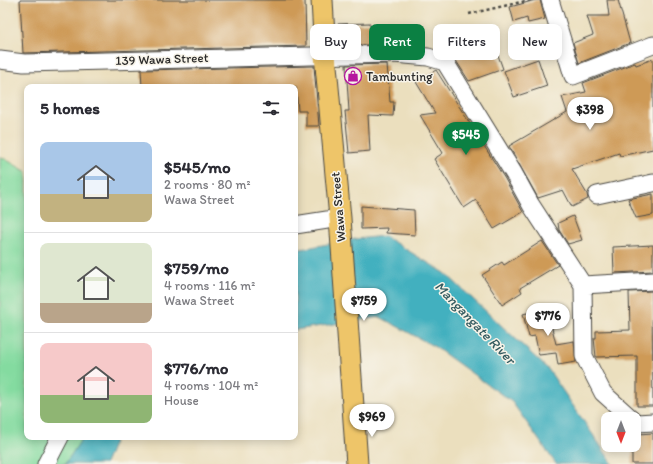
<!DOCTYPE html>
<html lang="en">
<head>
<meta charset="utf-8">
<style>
  body { margin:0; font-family:Itim,sans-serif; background:#f7f7f7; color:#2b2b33; height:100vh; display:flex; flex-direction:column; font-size:15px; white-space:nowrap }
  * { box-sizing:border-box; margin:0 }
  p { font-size:13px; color:#7c7c81 }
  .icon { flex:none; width:22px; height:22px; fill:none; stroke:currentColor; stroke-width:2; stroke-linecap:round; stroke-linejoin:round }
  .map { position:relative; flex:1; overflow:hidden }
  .panel { position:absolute; left:24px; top:84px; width:274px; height:356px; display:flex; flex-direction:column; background:#fff; border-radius:8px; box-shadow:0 2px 10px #0003 }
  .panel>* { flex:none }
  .top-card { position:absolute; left:310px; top:24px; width:283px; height:36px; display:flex; gap:8px }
  .needle { width:26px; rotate:180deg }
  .fabs { position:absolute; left:601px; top:412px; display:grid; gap:8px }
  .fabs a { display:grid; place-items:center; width:40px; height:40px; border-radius:8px; background:#fff; box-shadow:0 2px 10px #0003; font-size:20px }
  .price { position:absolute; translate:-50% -34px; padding:0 9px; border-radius:14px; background:#fff; color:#222; font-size:13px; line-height:26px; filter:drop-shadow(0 1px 2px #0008) }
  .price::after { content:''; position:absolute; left:50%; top:24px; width:12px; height:9px; margin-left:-6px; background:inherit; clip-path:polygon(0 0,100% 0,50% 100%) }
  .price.active { background:#0b8043; color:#fff }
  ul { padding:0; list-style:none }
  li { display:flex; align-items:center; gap:12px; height:100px; padding:0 16px }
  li+li { border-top:1px solid #e1e1e2 }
  li span { display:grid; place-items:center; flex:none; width:112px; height:80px; border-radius:8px; color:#555 }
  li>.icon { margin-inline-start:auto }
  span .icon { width:48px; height:48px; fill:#fffc; stroke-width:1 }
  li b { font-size:17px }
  h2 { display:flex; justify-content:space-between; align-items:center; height:48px; padding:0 16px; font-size:17px }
  .chip { padding:0 14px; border-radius:8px; background:#fff; box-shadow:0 2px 10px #0003; font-size:14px; line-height:36px }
  .chip.active { background:#0b8043; color:#fff }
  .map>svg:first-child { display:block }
</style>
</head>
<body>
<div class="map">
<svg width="653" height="464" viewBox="0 0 653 464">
  <rect width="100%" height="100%" fill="#f7f3e8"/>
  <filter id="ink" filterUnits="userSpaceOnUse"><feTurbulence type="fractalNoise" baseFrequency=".025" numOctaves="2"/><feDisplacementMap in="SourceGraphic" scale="8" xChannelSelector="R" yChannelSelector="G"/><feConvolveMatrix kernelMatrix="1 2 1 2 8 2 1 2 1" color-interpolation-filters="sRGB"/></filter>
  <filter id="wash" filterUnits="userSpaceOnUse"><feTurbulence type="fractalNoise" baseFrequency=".012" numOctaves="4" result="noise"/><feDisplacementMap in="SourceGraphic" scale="16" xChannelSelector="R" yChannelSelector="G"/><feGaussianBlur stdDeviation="0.9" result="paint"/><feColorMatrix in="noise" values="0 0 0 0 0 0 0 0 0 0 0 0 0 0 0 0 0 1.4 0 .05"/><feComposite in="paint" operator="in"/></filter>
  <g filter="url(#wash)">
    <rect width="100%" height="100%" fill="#ebdfbe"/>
    <path fill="#84dba0" stroke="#588366" d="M0,156L27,172V437H83L65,464H0Z"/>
    <path fill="#42b0bf" stroke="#366e75" d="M384,236L445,273L548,369L613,464H556L512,402L435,347L380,317L295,330V250L356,239Z
      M83,437H116L105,464H65Z"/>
    <g id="blocks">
      <path fill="#ce9a57" d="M20,0H305L306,46L23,53Z
        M536,0H540L545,19L528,23L527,18L514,22L510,7Z
        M607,0H618L630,43L579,63L573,43L593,35L587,16H609Z
        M370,23V45H340L338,24Z
        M494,44L503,69L469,81L455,59Z
        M538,59L547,86L514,97L504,71Z
        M653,59V149L620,156L619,153L572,169L587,194L588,199L572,207L563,190L538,198L509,146L567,112L562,97L586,92L583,83L635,63L636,65Z
        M387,64L390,102H394L393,116L368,115L370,151L349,153L345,111H349L346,65Z
        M314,66L319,126H306V111H298L296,87H142L141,70Z
        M436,70L505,179L523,212L494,229L476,200L464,208L434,159L443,153L420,115L435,113L416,82Z
        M653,194V215L636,218L628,199Z
        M361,206L414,210L415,235L386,233L387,228L361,229Z
        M573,216L582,240L568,244L559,230L558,223Z
        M542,241L558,265L520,288L522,292L502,305L482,275L502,262L504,265Z
        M653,245V271L614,273L613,247Z
        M652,291L653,406H637V356L596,357L594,338H596V331L630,330L629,292Z
        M547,308L556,344L574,341L576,362L558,365L556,353L539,355L535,336L529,337L523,314Z
        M653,433V464H632V445H634V437H638V434Z"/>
    </g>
  </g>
  <g filter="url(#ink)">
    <use href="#blocks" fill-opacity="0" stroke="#484641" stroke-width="1"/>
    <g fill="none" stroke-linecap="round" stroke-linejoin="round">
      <g stroke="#484641" stroke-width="19">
        <path id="minor" d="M550,0L573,76L653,45
          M0,60L24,63L394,54L428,57L445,62L514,174L531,205L583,285L584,356L603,393L632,419
          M597,195L653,183
          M295,225L340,218
          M583,285L653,281
          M634,421L637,423L653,422
          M46,464L60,437"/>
      </g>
      <g stroke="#484641" stroke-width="23">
        <path id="major" d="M322,0L325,55L340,218L357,464"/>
      </g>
      <path stroke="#484641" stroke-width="2.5" stroke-dasharray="3 3" stroke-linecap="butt" d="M469,14L530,0"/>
      <use href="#minor" stroke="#fff" stroke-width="17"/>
      <use href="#major" stroke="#eec569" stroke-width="21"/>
    </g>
  </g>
  <defs>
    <g id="shop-ring" transform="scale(0.9)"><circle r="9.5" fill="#f7f3e8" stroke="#b5179e" stroke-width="1.5"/><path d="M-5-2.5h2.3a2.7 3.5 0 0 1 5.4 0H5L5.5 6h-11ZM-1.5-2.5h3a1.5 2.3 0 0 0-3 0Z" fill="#b5179e"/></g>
  </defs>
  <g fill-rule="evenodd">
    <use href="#shop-ring" x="353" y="76"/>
  </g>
  <g text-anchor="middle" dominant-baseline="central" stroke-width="3" stroke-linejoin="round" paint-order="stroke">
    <g font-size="13" fill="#2b2b2b" stroke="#f7f3e8">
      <text transform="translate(162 59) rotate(-2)">139 Wawa Street</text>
      <text transform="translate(338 207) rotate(-95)">Wawa Street</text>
    </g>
    <g font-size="13" fill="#2b2b2b" stroke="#f7f3e8" text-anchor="start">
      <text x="366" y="76">Tambunting</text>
    </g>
    <g font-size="14" font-style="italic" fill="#335a5f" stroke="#f7f3e8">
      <text transform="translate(475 323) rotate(46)">Mangangate River</text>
    </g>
  </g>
</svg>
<div class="fabs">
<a><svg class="needle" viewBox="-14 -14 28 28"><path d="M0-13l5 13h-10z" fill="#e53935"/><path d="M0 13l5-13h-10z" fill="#7c7c81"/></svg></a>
</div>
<b class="price" style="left:590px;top:131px">$398</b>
<b class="price active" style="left:466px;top:156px">$545</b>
<b class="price" style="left:364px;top:322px">$759</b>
<b class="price" style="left:548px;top:337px">$776</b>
<b class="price" style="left:372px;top:438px">$969</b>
<div class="top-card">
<a class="chip">Buy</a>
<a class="chip active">Rent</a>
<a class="chip">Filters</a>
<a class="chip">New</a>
</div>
<section class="panel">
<h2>5 homes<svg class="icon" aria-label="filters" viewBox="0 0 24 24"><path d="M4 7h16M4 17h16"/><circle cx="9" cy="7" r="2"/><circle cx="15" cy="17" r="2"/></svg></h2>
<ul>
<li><span style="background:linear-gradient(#a9c7e8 65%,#c2b280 0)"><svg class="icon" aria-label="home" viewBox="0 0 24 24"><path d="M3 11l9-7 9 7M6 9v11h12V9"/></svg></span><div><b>$545/mo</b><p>2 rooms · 80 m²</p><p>Wawa Street</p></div></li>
<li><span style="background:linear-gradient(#dfe7d0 75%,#b9a48a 0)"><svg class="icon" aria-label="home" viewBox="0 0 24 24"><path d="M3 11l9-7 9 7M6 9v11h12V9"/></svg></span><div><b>$759/mo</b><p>4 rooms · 116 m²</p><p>Wawa Street</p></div></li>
<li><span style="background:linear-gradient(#f6c9c9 65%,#8fb573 0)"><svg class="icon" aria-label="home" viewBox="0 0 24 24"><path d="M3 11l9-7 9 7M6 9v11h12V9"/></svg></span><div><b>$776/mo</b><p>4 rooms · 104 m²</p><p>House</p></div></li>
</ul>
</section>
</div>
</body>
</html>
